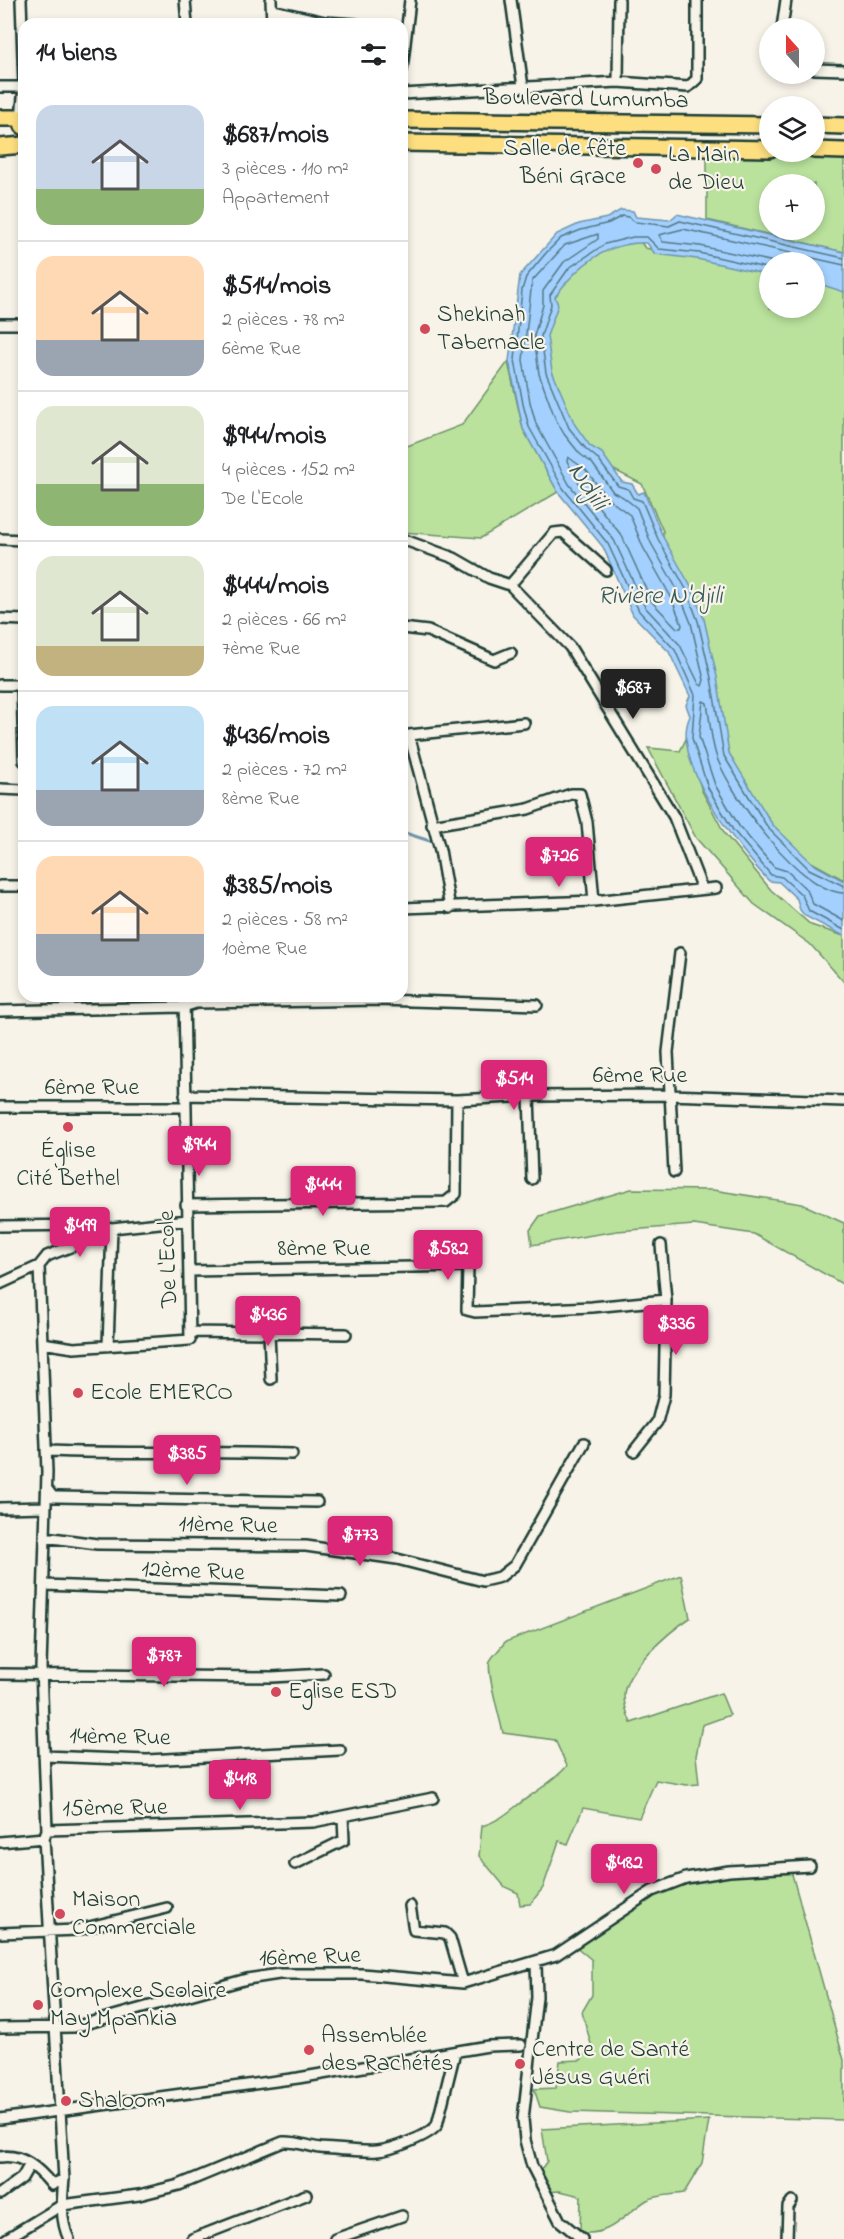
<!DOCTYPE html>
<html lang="fr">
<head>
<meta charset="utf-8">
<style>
  body { margin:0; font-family:"Indie Flower",sans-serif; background:#f2f2f2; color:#202124; height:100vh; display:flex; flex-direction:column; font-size:22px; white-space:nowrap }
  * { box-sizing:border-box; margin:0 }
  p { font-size:20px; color:#757577 }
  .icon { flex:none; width:33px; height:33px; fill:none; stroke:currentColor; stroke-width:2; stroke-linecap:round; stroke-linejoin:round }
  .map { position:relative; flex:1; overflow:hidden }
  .details { position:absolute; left:18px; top:18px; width:390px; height:984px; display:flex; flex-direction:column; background:#fff; border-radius:18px; box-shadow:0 3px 9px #0003 }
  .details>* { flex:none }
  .needle { width:39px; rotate:339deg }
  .fabs { position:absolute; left:759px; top:18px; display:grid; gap:12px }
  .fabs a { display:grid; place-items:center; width:66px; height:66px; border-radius:50%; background:#fff; box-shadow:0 3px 9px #0003; font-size:30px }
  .price { position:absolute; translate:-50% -51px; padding:0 14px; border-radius:6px; background:#db2777; color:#fff; font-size:20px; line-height:39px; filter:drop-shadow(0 2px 3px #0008) }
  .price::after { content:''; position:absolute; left:50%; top:36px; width:18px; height:14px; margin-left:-9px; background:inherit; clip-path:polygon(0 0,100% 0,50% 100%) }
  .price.selected { background:#222; color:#fff }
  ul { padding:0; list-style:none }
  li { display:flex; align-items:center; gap:18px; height:150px; padding:0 18px }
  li+li { border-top:2px solid #e0e0e0 }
  li span { display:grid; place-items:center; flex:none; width:168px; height:120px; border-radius:18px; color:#555 }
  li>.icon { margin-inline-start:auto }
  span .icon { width:72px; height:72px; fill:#fffc; stroke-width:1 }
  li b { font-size:26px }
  h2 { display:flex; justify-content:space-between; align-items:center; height:72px; padding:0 18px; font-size:26px }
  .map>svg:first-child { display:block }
</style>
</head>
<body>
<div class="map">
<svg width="844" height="2239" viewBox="0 0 844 2239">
  <rect width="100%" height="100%" fill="#f7f3e8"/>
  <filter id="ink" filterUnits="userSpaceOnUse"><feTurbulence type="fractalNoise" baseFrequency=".0167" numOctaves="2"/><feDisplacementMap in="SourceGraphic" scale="12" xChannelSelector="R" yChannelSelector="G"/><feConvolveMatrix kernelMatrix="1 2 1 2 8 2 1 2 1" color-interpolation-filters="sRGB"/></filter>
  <g filter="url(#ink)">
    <path fill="#bae29d" stroke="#6c9068" stroke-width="1.5" fill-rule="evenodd" d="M844,150V252L707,220V152ZM770,184H814V230H770Z
      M637,237L645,248L761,269L769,285L770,308H814L815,280L844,290V880L804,858L763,818L737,778L663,549V531L642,484L604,465L581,440L543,365L544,309L563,267Z
      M508,362L523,429L558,492L481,538L402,532V448L462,425Z
      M686,739L702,791L725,834L771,890L811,925L844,936V982L810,944L754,904L696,838L648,748L680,751Z
      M631,1189L713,1190L802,1204L844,1223V1285L754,1234L694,1225L617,1231L532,1245L530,1230L540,1216Z
      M681,1575L690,1618C670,1631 624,1670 624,1696C624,1704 628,1716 631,1723L721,1693L730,1715L702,1725L696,1756L699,1784L686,1785L656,1780L639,1818L583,1808L568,1844L559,1841L543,1888L530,1904L520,1905L518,1893L505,1887L479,1856L482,1826C503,1820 513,1807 530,1796C544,1786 556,1779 567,1766L555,1740L503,1733C500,1718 486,1671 490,1661C493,1655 501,1648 505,1642Z
      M790,1867L844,2060V2120L570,2112L540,2107L534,2089L556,2088L560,2061L581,2060L591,2044L582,2012L592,1995V1960L574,1945L652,1891L700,1876Z
      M709,2120L702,2163L684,2193C673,2195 656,2195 647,2200C624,2214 610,2238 580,2232L581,2196L560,2191L545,2192L539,2172L547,2161L542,2129Z"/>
    <path fill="#a3d0fe" stroke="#6e95ad" stroke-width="1.5" d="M621,210L633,211L636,217L670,220L677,214L844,252V292L823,285L815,287L814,262H770L769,275L697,259L655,254L647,243C606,241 577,266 555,297L558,305L547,336L552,371L575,425L590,446L602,453L622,482L632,484L638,494L644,492L663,537L691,587L704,619L717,677L729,753L772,824L813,864L844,881V936L805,916L800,910L797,899L779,882L769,881C739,850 669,760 690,716L686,705L690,696L669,652L633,615L603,547L558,492L523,429L509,361L520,275L557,234L579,224L607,218Z"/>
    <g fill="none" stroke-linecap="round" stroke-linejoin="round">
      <path stroke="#547885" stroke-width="1.5" d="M598,234V239L564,262L543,291V305L534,336L539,374L555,418L564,434L580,454L592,463L613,492L623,497L637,508L651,543L679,593L691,623L704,680L702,686L699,684L680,645L645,607L614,540L569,484L536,424L530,402L523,360L532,281L565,245Z
        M844,258L680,221L669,226L635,222L628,217L622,216L609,223L581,230L561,238L546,253L526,277L522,290L515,360L523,404L529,427L563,488L608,544L639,611L675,650L695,695L692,738L708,788L733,830L771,875L782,877L802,895L809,911L844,930
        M774,262L700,246L663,242L659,235L683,229L844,265
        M770,269L699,253L659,249L647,237H633L605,244L569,268L550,295L551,305L541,336L546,373L569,428L586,449L597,458L618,486L628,489L633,498L642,501L658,539L686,589L698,621L711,678L724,756L768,828L809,869L844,886
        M568,457L586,470L607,498L630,515L643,547L671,597L682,625L681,628H677L652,602L622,536L576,479L567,461Z
        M844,893C799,891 732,797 717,758C711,742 710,720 707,703L703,701L699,737L715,785L739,826L774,867L787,871L807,890L813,904L844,921"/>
      <path stroke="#6e95ad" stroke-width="3" d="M402,832L433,842"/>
      <g stroke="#1f3d34" stroke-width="14">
        <path id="minor" d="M185,0L187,24
          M271,0L272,24
          M511,0L523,87
          M272,10L325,22L356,24
          M782,28L786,0
          M814,69L844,70
          M402,70L410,0
          M618,82L619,0
          M0,87H24
          M402,94L618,82L688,87L697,79V0
          M21,118L24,87L21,0
          M0,324H17
          M0,539L24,540
          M402,539L454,558L489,578L510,585L570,647L674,817L702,889
          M510,585L554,533L563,532L606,570
          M0,619L24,620
          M402,628L428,631L494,660L511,653
          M0,685H24
          M22,685L24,761
          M0,789L24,790
          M432,825L528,809L571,794H580L587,822L594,901
          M0,886H24
          M402,908L594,901L716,888
          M450,908L440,850L409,735L524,723
          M0,1011L183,1007L196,1003L378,1000L537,1005
          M185,1095L457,1100L529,1096L669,1095L844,1101
          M529,1096L532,1179
          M0,1107H185
          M674,1172L668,1052L680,953
          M186,1205L446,1202L456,1194L457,1100
          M0,1226L94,1225L112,1228L188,1220
          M39,1266L47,1472L41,1668L47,1830L44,1838L64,2179C62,2200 60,2220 69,2239
          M189,1271L468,1266L467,1310L475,1312L592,1307L666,1300
          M0,1284L39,1266L47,1256L57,1252L78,1244L94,1225
          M191,1332L346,1334
          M269,1333L271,1379
          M42,1343L74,1348L190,1340L184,996
          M108,1346L112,1228
          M46,1451C128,1454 210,1451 292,1454
          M634,1451L657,1422L664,1395L666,1300L661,1245
          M47,1489L53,1497H58L317,1502
          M0,1508L46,1507
          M45,1537L97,1544L306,1546L397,1559L483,1581L500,1577L515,1565L584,1443
          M44,1585L341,1596
          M0,1674L272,1677L324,1674
          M44,1756L147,1760L340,1750
          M47,1830L313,1822L433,1798
          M0,1842L44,1838
          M295,1864L344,1840L343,1817
          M410,1906L414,1930L445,1933L450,1938L463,1983
          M0,1933L77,1930L167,1908
          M536,1963L537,1997L523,2119L525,2140L532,2166L560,2221L582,2239
          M0,2028L74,2027L247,1979L279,1974H362L463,1983L556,1955L652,1891L686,1878L729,1871L810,1866
          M0,2119L298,2078L488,2046L521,2045
          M0,2157C22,2153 39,2169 52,2185L64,2179
          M0,2194L22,2178L30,2164
          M6,2239L62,2205L139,2195L179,2185L283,2142C297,2141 307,2146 320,2148C333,2149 365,2152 377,2151C391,2150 429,2136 437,2125L455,2052
          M192,2239L306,2195
          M335,2239L402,2216
          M787,2239L788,2207L792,2201"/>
      </g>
      <g stroke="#1f3d34" stroke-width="20">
        <path id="trunk" d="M0,118H21L23,126
          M402,120L770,125
          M814,125L844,126
          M402,143L770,149
          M0,147L24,145
          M814,150L844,151"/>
      </g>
      <use href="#minor" stroke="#f7f3e8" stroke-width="9"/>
      <use href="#trunk" stroke="#fedf80" stroke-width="15"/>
    </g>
  </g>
  <g fill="#d1495b" stroke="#f7f3e8" stroke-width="2">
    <circle cx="638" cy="163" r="6"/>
    <circle cx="656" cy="169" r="6"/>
    <circle cx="425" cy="329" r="6"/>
    <circle cx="68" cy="1127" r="6"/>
    <circle cx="78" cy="1393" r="6"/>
    <circle cx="276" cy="1692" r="6"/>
    <circle cx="60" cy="1914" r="6"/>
    <circle cx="38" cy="2005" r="6"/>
    <circle cx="309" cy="2050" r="6"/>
    <circle cx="520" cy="2064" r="6"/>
    <circle cx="66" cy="2101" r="6"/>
  </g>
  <g text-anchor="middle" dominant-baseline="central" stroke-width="4.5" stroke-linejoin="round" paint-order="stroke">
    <g font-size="24" fill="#1f3d34" stroke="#f7f3e8">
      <text transform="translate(586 100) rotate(1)">Boulevard Lumumba</text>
      <text x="640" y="1076">6ème Rue</text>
      <text x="92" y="1088">6ème Rue</text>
      <text x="324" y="1249">8ème Rue</text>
      <text transform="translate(169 1259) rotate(-92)">De L'Ecole</text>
      <text transform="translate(228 1526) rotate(1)">11ème Rue</text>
      <text transform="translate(193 1572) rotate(2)">12ème Rue</text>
      <text transform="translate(120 1738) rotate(1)">14ème Rue</text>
      <text transform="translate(115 1809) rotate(-1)">15ème Rue</text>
      <text transform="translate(310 1958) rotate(-2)">16ème Rue</text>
    </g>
    <g font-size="24" fill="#1f3d34" stroke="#f7f3e8" text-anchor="start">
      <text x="626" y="149" text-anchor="end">Salle de fête<tspan x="626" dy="28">Béni Grace</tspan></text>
      <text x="668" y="155">La Main<tspan x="668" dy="28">de Dieu</tspan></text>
      <text x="437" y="315">Shekinah<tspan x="437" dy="28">Tabernacle</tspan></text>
      <text x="68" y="1151" text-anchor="middle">Église<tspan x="68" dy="28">Cité Bethel</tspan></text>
      <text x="90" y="1393">Ecole EMERCO</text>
      <text x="288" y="1692">Eglise ESD</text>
      <text x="72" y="1900">Maison<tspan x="72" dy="28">Commerciale</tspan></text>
      <text x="50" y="1991">Complexe Scolaire<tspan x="50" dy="28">May Mpankia</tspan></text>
      <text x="321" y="2036">Assemblée<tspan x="321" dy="28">des Rachétés</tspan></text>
      <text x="532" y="2050">Centre de Santé<tspan x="532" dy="28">Jésus Guéri</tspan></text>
      <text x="78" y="2101">Shaloom</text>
    </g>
    <g font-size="26" font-style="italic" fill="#395a5c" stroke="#f7f3e8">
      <text transform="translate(587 487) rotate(56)">Ndjili</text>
      <text x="660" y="597">Rivière N'djili</text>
    </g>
  </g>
</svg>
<div class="fabs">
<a><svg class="needle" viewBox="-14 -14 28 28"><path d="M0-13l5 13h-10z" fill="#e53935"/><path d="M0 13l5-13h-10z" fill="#757577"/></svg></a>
<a><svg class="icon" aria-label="layers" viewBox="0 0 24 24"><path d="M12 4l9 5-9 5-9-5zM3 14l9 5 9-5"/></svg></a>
<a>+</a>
<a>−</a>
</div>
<b class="price selected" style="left:633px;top:720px">$687</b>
<b class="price" style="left:559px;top:888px">$726</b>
<b class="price" style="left:514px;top:1111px">$514</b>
<b class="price" style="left:199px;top:1177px">$944</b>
<b class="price" style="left:323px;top:1217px">$444</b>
<b class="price" style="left:80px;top:1258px">$499</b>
<b class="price" style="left:448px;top:1281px">$582</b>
<b class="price" style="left:268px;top:1347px">$436</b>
<b class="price" style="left:676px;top:1356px">$336</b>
<b class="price" style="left:187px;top:1486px">$385</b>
<b class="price" style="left:360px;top:1567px">$773</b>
<b class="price" style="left:164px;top:1688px">$787</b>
<b class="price" style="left:240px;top:1811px">$418</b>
<b class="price" style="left:624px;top:1895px">$482</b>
<section class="details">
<h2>14 biens<svg class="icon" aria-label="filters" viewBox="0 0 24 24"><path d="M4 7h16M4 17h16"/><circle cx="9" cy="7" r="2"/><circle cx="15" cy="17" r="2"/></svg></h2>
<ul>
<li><span style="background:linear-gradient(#c9d6e8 70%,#8fb573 0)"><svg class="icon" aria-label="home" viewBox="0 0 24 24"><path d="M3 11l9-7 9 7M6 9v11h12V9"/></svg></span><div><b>$687/mois</b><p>3 pièces · 110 m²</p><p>Appartement</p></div></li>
<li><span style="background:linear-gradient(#ffd9b3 70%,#9aa5b1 0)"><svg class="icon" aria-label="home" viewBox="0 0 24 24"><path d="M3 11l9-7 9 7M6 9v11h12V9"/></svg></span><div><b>$514/mois</b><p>2 pièces · 78 m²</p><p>6ème Rue</p></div></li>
<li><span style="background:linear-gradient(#dfe7d0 65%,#8fb573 0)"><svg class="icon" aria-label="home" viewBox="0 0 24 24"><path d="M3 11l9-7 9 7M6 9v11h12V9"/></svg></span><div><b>$944/mois</b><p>4 pièces · 152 m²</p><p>De L'Ecole</p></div></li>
<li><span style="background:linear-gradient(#dfe7d0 75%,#c2b280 0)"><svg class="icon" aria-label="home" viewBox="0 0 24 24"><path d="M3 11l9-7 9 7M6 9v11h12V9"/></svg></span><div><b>$444/mois</b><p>2 pièces · 66 m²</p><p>7ème Rue</p></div></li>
<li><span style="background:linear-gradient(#bfe0f5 70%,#9aa5b1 0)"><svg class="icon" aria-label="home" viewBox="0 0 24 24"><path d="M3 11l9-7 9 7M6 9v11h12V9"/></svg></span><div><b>$436/mois</b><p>2 pièces · 72 m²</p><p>8ème Rue</p></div></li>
<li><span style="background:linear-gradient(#ffd9b3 65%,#9aa5b1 0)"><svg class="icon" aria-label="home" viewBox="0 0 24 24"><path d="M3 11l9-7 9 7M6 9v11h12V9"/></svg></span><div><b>$385/mois</b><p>2 pièces · 58 m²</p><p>10ème Rue</p></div></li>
</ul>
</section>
</div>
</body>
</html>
